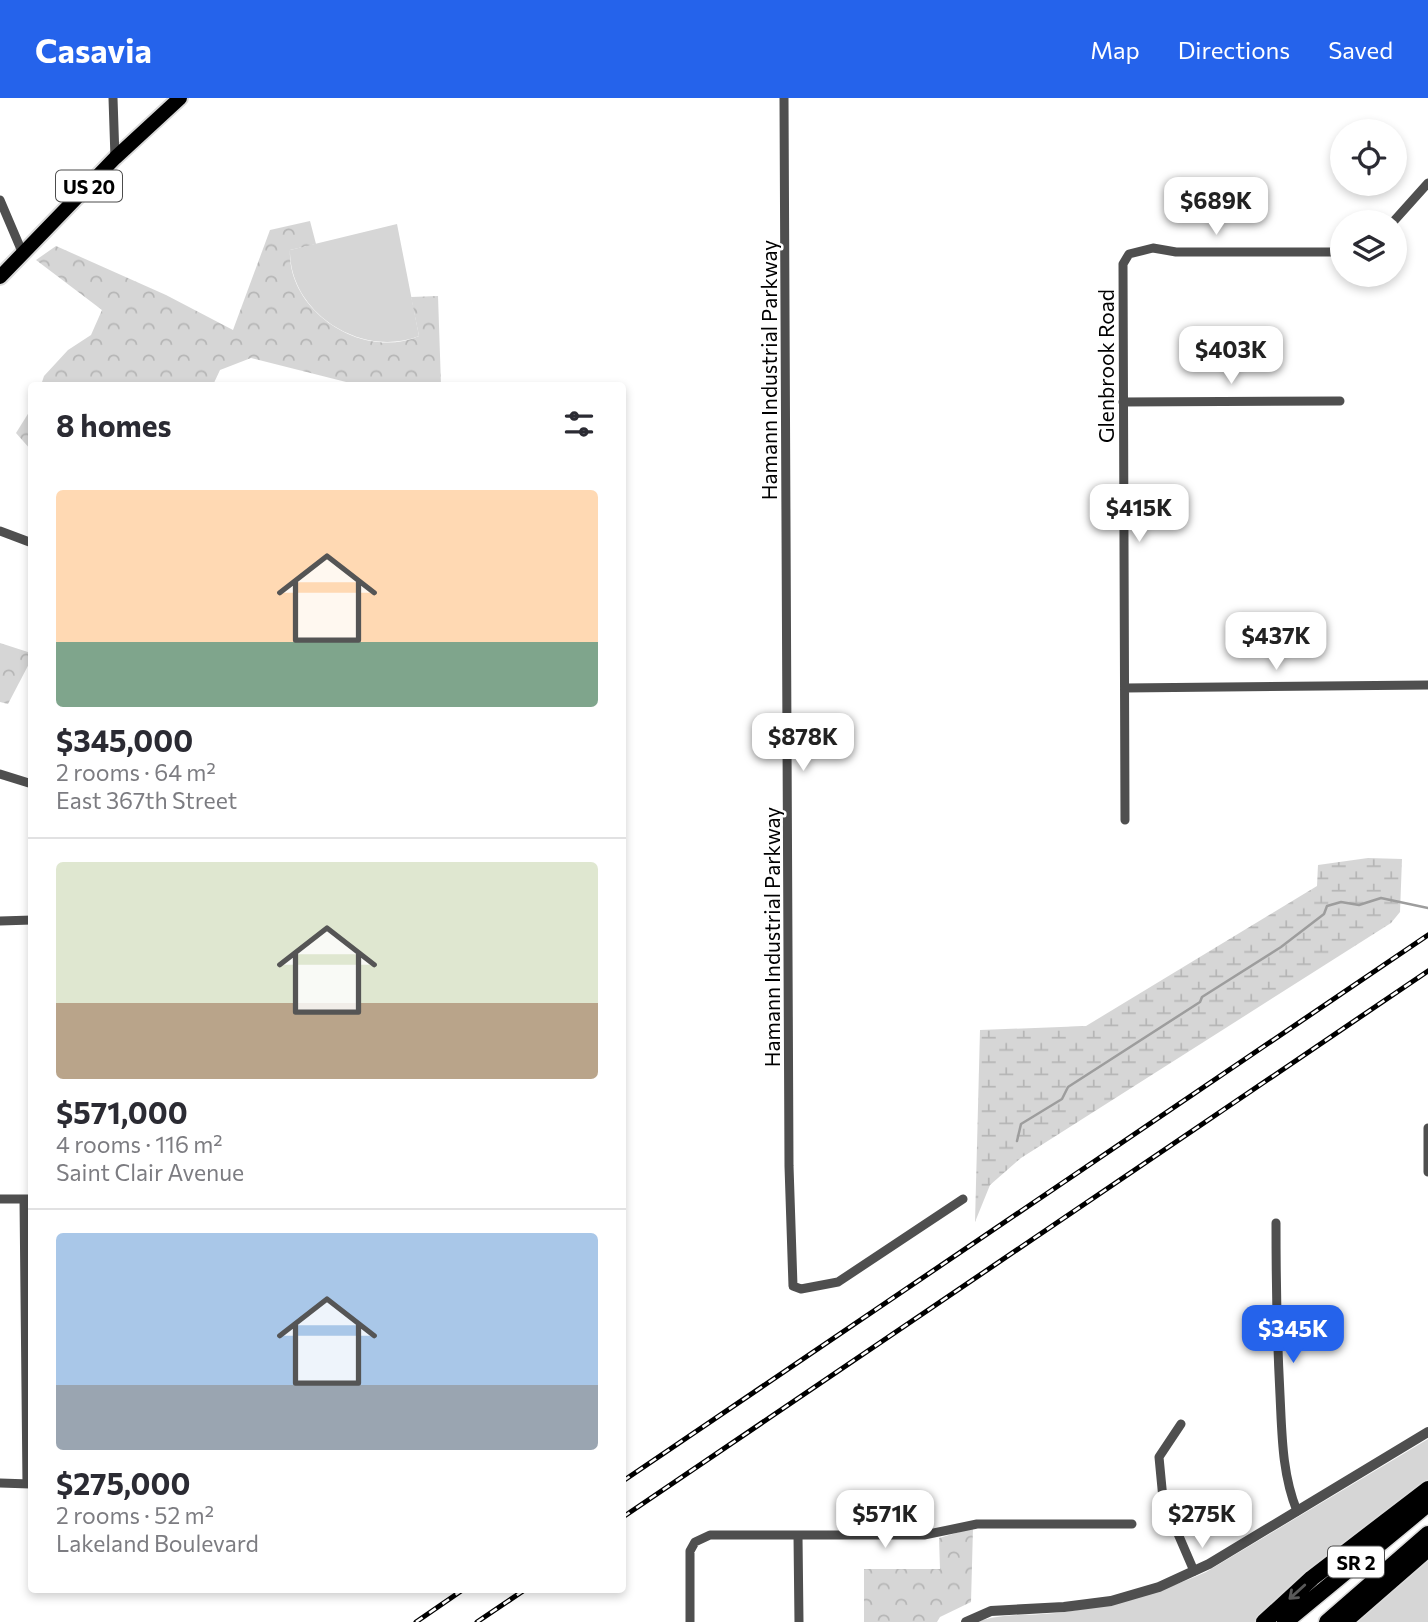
<!DOCTYPE html>
<html lang="en">
<head>
<meta charset="utf-8">
<style>
  body { margin:0; font-family:Commissioner,sans-serif; background:#f2f2f3; color:#2b2b33; height:100vh; display:flex; flex-direction:column; font-size:26px; white-space:nowrap }
  * { box-sizing:border-box; margin:0 }
  p { font-size:23px; color:#7c7c81 }
  .icon { flex:none; width:38px; height:38px; fill:none; stroke:currentColor; stroke-width:2; stroke-linecap:round; stroke-linejoin:round }
  .map { position:relative; flex:1; overflow:hidden }
  .panel { position:absolute; left:28px; top:284px; width:598px; height:1211px; display:flex; flex-direction:column; background:#fff; border-radius:7px; box-shadow:0 4px 10px #0003 }
  .panel>* { flex:none }
  .buttons { position:absolute; left:1330px; top:21px; display:grid; gap:14px }
  .buttons a { display:grid; place-items:center; width:77px; height:77px; border-radius:50%; background:#fff; box-shadow:0 4px 10px #0003; font-size:35px }
  .price { position:absolute; translate:-50% -60px; padding:0 16px; border-radius:14px; background:#fff; color:#222; font-size:23px; line-height:46px; filter:drop-shadow(0 2px 4px #0008) }
  .price::after { content:''; position:absolute; left:50%; top:42px; width:21px; height:16px; margin-left:-10px; background:inherit; clip-path:polygon(0 0,100% 0,50% 100%) }
  .price.on { background:#2563eb; color:#fff }
  ul { padding:0; list-style:none }
  li { display:grid; align-content:center; gap:14px; height:371px; padding:0 28px }
  li+li { border-top:2px solid #e1e1e2 }
  li span { display:grid; place-items:center; height:217px; border-radius:7px; color:#555 }
  li>.icon { margin-inline-start:auto }
  span .icon { width:126px; height:126px; fill:#fffc; stroke-width:1 }
  li b { font-size:30px }
  h2 { display:flex; justify-content:space-between; align-items:center; height:84px; padding:0 28px; font-size:30px }
  header { display:flex; align-items:center; gap:42px; box-sizing:border-box; height:98px; padding:0 35px; background:#2563eb; color:#fff }
  header strong { font-size:33px }
  nav { display:flex; gap:38px; margin-inline-start:auto; font-size:24px }
  .map>svg:first-child { display:block }
</style>
</head>
<body>
<header>
<strong>Casavia</strong>
<nav><a>Map</a><a>Directions</a><a>Saved</a></nav>
</header>
<div class="map">
<svg width="1428" height="1524" viewBox="0 0 1428 1524">
  <defs>
    <pattern id="forest-crowns" width="20" height="18" patternUnits="userSpaceOnUse" patternTransform="scale(1.75)"><rect width="20" height="18" fill="#d6d6d6"/><path d="M2 6a3 3 0 1 1 6 0M12 15a3 3 0 1 1 6 0" fill="none" stroke="#b6b6b6"/></pattern>
    <pattern id="wetland-marsh" width="20" height="14" patternUnits="userSpaceOnUse" patternTransform="scale(1.75)"><rect width="20" height="14" fill="#d6d6d6"/><path d="M1 5h8M5 5V1M11 12h8M15 12V8" fill="none" stroke="#b6b6b6"/></pattern>
  </defs>
  <rect width="100%" height="100%" fill="#fff"/>
  <path fill="#d6d6d6" d="M397,126L419,238C361,261 289,214 290,152Z
    M1428,1341V1382L1312,1471L1255,1524H976C1003,1515 1028,1518 1056,1515C1110,1508 1157,1496 1206,1474Z
    M1428,1461V1524H1354Z"/>
  <path fill="url(#forest-crowns)" d="M310,123L316,146L290,152C287,213 363,263 419,238L411,199L438,198L441,287H358L251,260L220,272L213,287H41L44,278L68,252L91,237L102,212L36,162L56,148L166,197L233,232L270,132Z
    M31,311V352L16,335Z
    M0,545L31,555V562L8,606L0,604Z
    M29,1106H32L31,1359Z
    M973,1430L971,1504L940,1519L937,1524H864V1471H940L939,1440Z"/>
  <path fill="url(#wetland-marsh)" d="M1368,760L1402,761L1400,814L1391,825L1021,1060L990,1087L975,1124L980,932L1086,928L1317,788L1318,767Z"/>
  <g fill="none" stroke-linecap="round" stroke-linejoin="round">
    <path stroke="#9d9d9d" stroke-width="2.5" d="M1017,1043L1021,1026L1062,1001L1068,989L1200,904L1202,899L1281,849L1324,816L1327,808L1341,804L1359,807L1381,800L1428,810"/>
    <g stroke="#dbdbdb" stroke-width="18">
      <path id="primary" d="M0,179L115,60L180,0"/>
    </g>
    <g stroke="#dbdbdb" stroke-width="19">
      <path id="motorway" d="M1264,1524L1312,1480L1428,1391
        M1285,1524L1428,1406
        M1327,1524L1428,1436
        M1344,1524L1428,1451"/>
    </g>
    <path stroke="#4f4f4f" stroke-width="9" d="M113,0L115,60
      M784,0L789,1068L793,1188L801,1191L838,1184L963,1101
      M0,102L23,156
      M1393,124L1428,85
      M1123,304L1340,303
      M0,433L32,445
      M1125,590L1428,587
      M0,676L32,686
      M1125,722L1123,166L1129,156L1153,150L1176,154H1342
      M0,823L32,822
      M1428,1030V1074
      M0,1101H32
      M24,1101L27,1386
      M1276,1125C1276,1183 1277,1240 1280,1297C1282,1337 1282,1376 1297,1413
      M1181,1326L1159,1359L1163,1401L1194,1473
      M0,1385L30,1386
      M798,1438L799,1524
      M690,1524V1453L695,1444L710,1437H924L977,1426H1132"/>
    <path stroke="#4f4f4f" stroke-width="10" d="M966,1524L991,1513L1064,1509L1111,1503L1159,1489L1209,1466L1428,1334"/>
    <use href="#primary" stroke="#000" stroke-width="14"/>
    <use href="#motorway" stroke="#000" stroke-width="16"/>
    <g stroke="#000" stroke-width="5">
      <path id="rail" d="M623,1383L1428,837
        M623,1419L1428,873
        M416,1524L464,1491
        M477,1524L526,1491"/>
    </g>
    <use href="#rail" stroke="#fff" stroke-width="2.5" stroke-dasharray="8" stroke-linecap="butt"/>
  </g>
  <defs><path id="oneway-shaft" d="M-6 0H5M1.5-3L5.5 0L1.5 3" fill="none" stroke-width="1.6" stroke-linecap="round" stroke-linejoin="round" transform="scale(1.75)"/></defs>
  <use stroke="#595959" href="#oneway-shaft" transform="translate(1297 1494) rotate(138)"/>
  <g text-anchor="middle" dominant-baseline="central" stroke-width="5" stroke-linejoin="round" paint-order="stroke">
    <g fill="#fff" stroke="#4c4c4c" stroke-width="2">
      <rect x="56" y="72.5" width="66" height="31" rx="5"/>
      <rect x="1328" y="1448.5" width="56" height="31" rx="5"/>
    </g>
    <g font-size="19" font-weight="bold" fill="#000">
      <text x="89" y="88">US 20</text>
      <text x="1356" y="1464">SR 2</text>
    </g>
    <g font-size="21" fill="#000" stroke="#fff">
      <text transform="translate(1105 268) rotate(-90)">Glenbrook Road</text>
      <text transform="translate(768 272) rotate(-90)">Hamann Industrial Parkway</text>
      <text transform="translate(771 839) rotate(-90)">Hamann Industrial Parkway</text>
    </g>
  </g>
</svg>
<div class="buttons">
<a><svg class="icon" aria-label="locate" viewBox="0 0 24 24"><circle cx="12" cy="12" r="6"/><path d="M12 2v4M12 18v4M2 12h4M18 12h4"/></svg></a>
<a><svg class="icon" aria-label="layers" viewBox="0 0 24 24"><path d="M12 4l9 5-9 5-9-5zM3 14l9 5 9-5"/></svg></a>
</div>
<b class="price" style="left:1216px;top:139px">$689K</b>
<b class="price" style="left:1231px;top:288px">$403K</b>
<b class="price" style="left:1139px;top:446px">$415K</b>
<b class="price" style="left:1276px;top:574px">$437K</b>
<b class="price" style="left:803px;top:675px">$878K</b>
<b class="price on" style="left:1293px;top:1267px">$345K</b>
<b class="price" style="left:885px;top:1452px">$571K</b>
<b class="price" style="left:1202px;top:1452px">$275K</b>
<section class="panel">
<h2>8 homes<svg class="icon" aria-label="filters" viewBox="0 0 24 24"><path d="M4 7h16M4 17h16"/><circle cx="9" cy="7" r="2"/><circle cx="15" cy="17" r="2"/></svg></h2>
<ul>
<li><span style="background:linear-gradient(#ffd9b3 70%,#7fa58c 0)"><svg class="icon" aria-label="home" viewBox="0 0 24 24"><path d="M3 11l9-7 9 7M6 9v11h12V9"/></svg></span><div><b>$345,000</b><p>2 rooms · 64 m²</p><p>East 367th Street</p></div></li>
<li><span style="background:linear-gradient(#dfe7d0 65%,#b9a48a 0)"><svg class="icon" aria-label="home" viewBox="0 0 24 24"><path d="M3 11l9-7 9 7M6 9v11h12V9"/></svg></span><div><b>$571,000</b><p>4 rooms · 116 m²</p><p>Saint Clair Avenue</p></div></li>
<li><span style="background:linear-gradient(#a9c7e8 70%,#9aa5b1 0)"><svg class="icon" aria-label="home" viewBox="0 0 24 24"><path d="M3 11l9-7 9 7M6 9v11h12V9"/></svg></span><div><b>$275,000</b><p>2 rooms · 52 m²</p><p>Lakeland Boulevard</p></div></li>
</ul>
</section>
</div>
</body>
</html>
